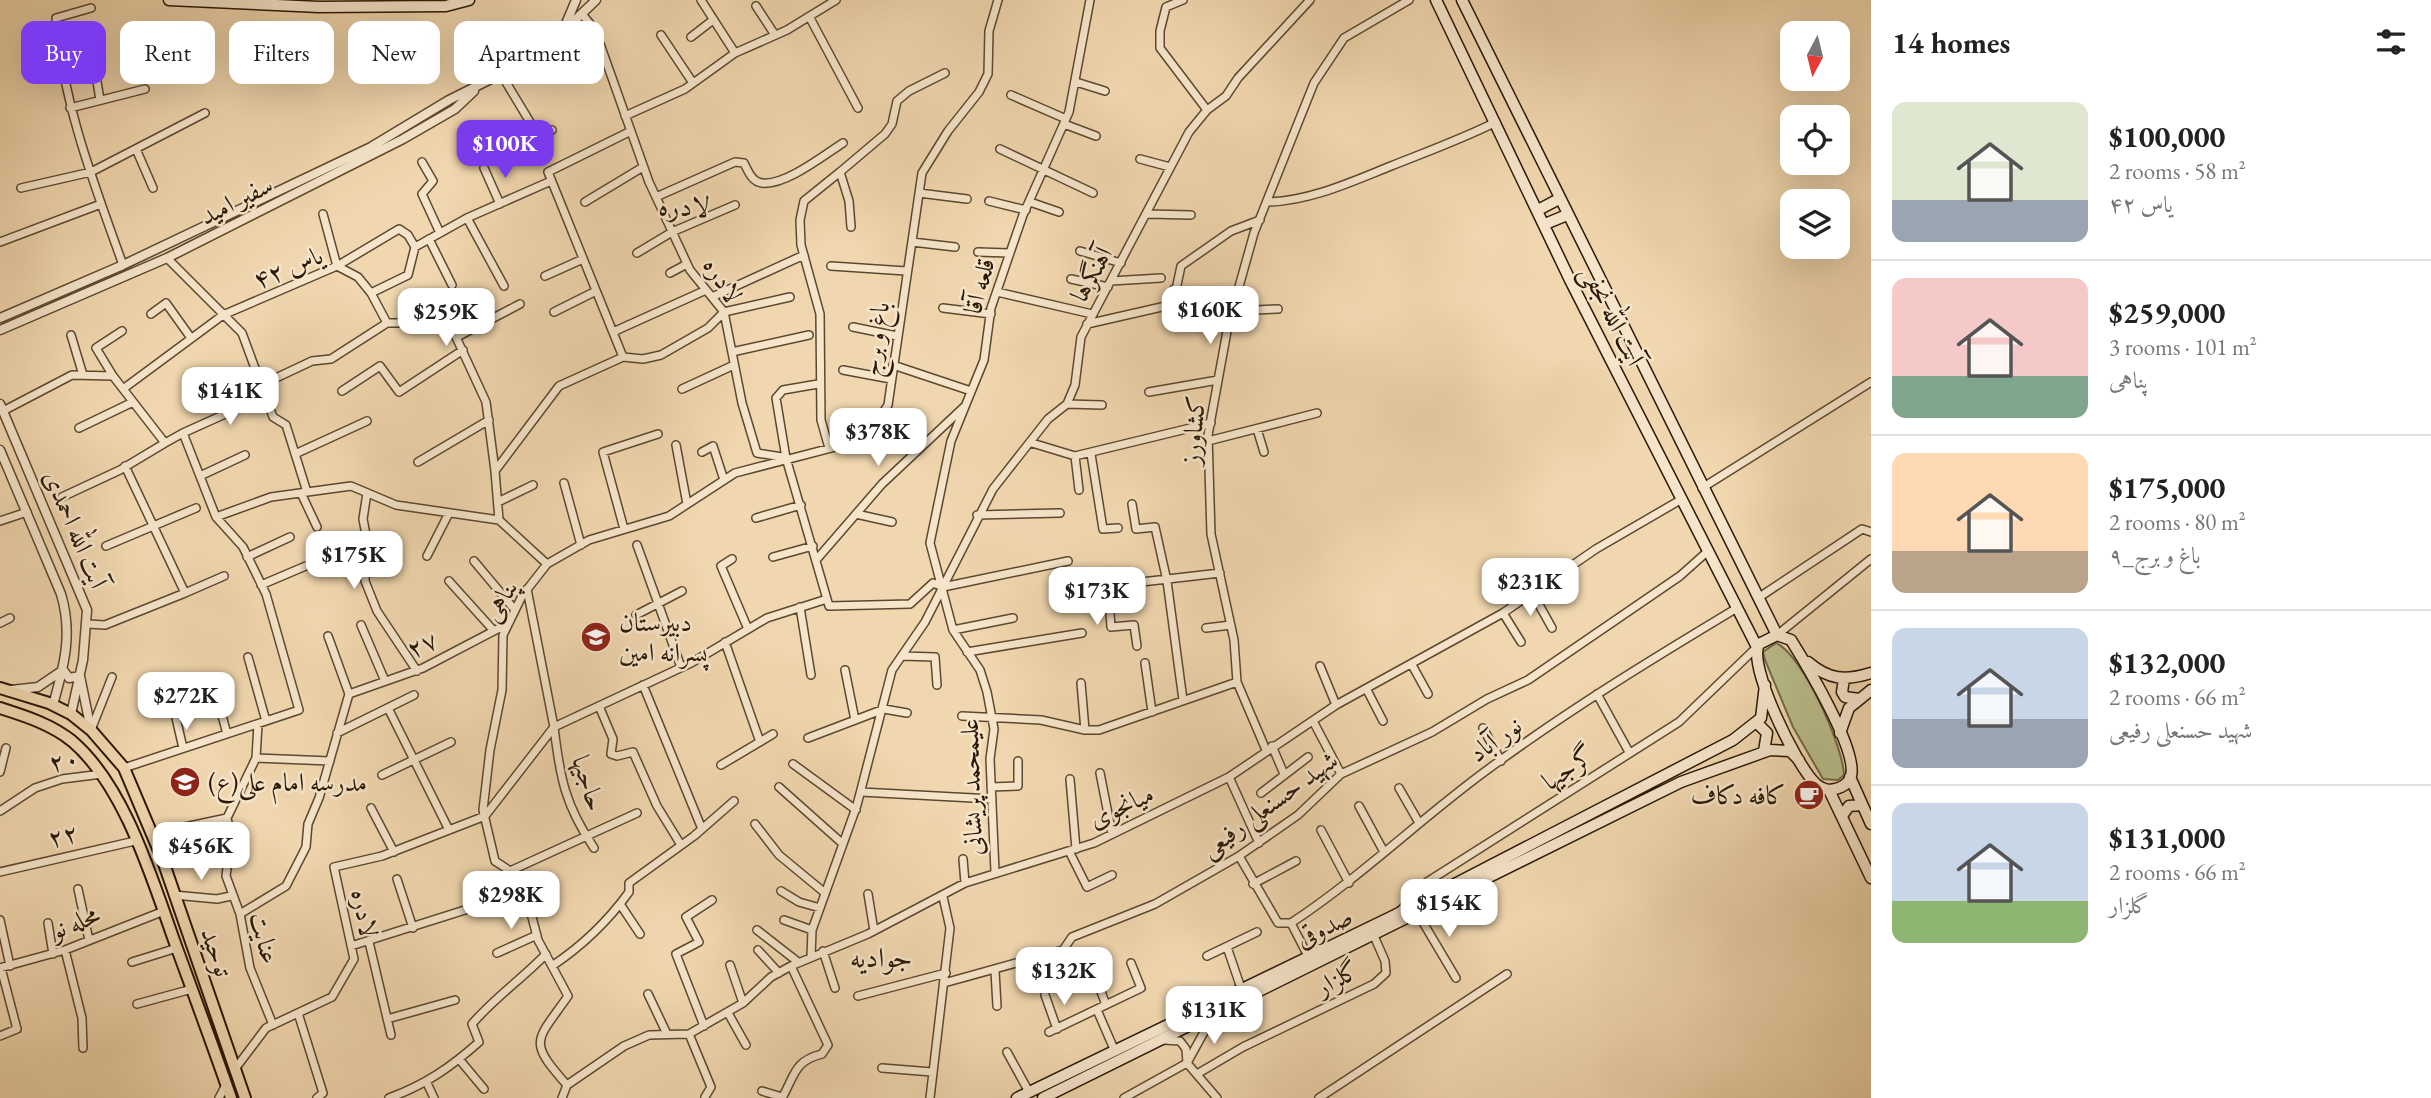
<!DOCTYPE html>
<html lang="en">
<head>
<meta charset="utf-8">
<style>
  body { margin:0; font-family:"EB Garamond",Amiri,serif; background:#f6f6f6; color:#222; height:100vh; display:flex; flex-direction:column; font-size:26px; white-space:nowrap }
  * { box-sizing:border-box; margin:0 }
  p { font-size:23px; color:#767676 }
  .icon { flex:none; width:38px; height:38px; fill:none; stroke:currentColor; stroke-width:2; stroke-linecap:round; stroke-linejoin:round }
  .map { position:relative; flex:1; overflow:hidden }
  .details { display:flex; flex-direction:column; background:#fff; width:560px }
  .details>* { flex:none }
  .banner { position:absolute; left:21px; top:21px; width:665px; height:63px; display:flex; gap:14px }
  .needle { width:46px; rotate:187deg }
  .controls { position:absolute; left:1780px; top:21px; display:grid; gap:14px }
  .controls a { display:grid; place-items:center; width:70px; height:70px; border-radius:14px; background:#fff; box-shadow:0 7px 28px #0002; font-size:35px }
  .price { position:absolute; translate:-50% -60px; padding:0 16px; border-radius:14px; background:#fff; color:#222; font-size:23px; line-height:46px; filter:drop-shadow(0 2px 4px #0008) }
  .price::after { content:''; position:absolute; left:50%; top:42px; width:21px; height:16px; margin-left:-10px; background:inherit; clip-path:polygon(0 0,100% 0,50% 100%) }
  .price.current { background:#7c3aed; color:#fff }
  ul { padding:0; list-style:none }
  li { display:flex; align-items:center; gap:21px; height:175px; padding:0 21px }
  li+li { border-top:2px solid #e0e0e0 }
  li span { display:grid; place-items:center; flex:none; width:196px; height:140px; border-radius:14px; color:#555 }
  li>.icon { margin-inline-start:auto }
  span .icon { width:84px; height:84px; fill:#fffc; stroke-width:1 }
  li b { font-size:30px }
  h2 { display:flex; justify-content:space-between; align-items:center; height:84px; padding:0 21px; font-size:30px }
  .chip { padding:0 24px; border-radius:14px; background:#fff; box-shadow:0 7px 28px #0002; font-size:24px; line-height:63px }
  .chip.current { background:#7c3aed; color:#fff }
  main { display:flex; flex:1; min-height:0 }
  .map>svg:first-child { display:block }
</style>
</head>
<body>
<main>
<div class="map">
<svg width="1871" height="1098" viewBox="0 0 1871 1098">
  <rect width="100%" height="100%" fill="#f1d7af"/>
  <filter id="stains"><feTurbulence type="fractalNoise" baseFrequency=".00286" numOctaves="4"/><feColorMatrix values="0 0 0 0 .2 0 0 0 0 .09 0 0 0 0 .02 0 0 0 .5 -.17"/></filter>
  <radialGradient id="worn" r=".72"><stop offset=".6" stop-color="#630" stop-opacity="0"/><stop offset="1" stop-color="#630" stop-opacity=".3"/></radialGradient>
  <path fill="#babe8b" stroke="#726b48" stroke-width="2" d="M1776,643C1803,655 1843,746 1844,775L1838,780L1823,779L1793,727L1765,660L1763,652Z"/>
  <g fill="none" stroke-linecap="round" stroke-linejoin="round">
    <g stroke="#5c482f" stroke-width="10">
      <path id="minor" d="M701,0L735,53
        M1183,0L1166,7L1160,31V48L1207,110
        M756,6L775,35
        M91,8L56,18C63,104 94,184 123,265
        M582,14L595,30L649,182L690,270L724,312L742,403L757,453L782,457
        M810,18L858,108
        M661,35L693,83
        M691,37L713,20
        M91,45L100,100
        M501,74L539,137L523,146
        M555,77L604,56
        M1076,82L1105,91
        M1011,95L1066,119
        M70,108L145,89
        M625,116L685,89L735,53L787,30L836,0
        M1064,124L1096,136
        M539,137L552,130
        M136,149L153,188
        M1000,149L1093,193
        M1140,159L1170,167
        M422,162L433,181L422,194L440,233
        M484,168L500,204
        M840,172L885,134L892,124L897,101L909,91L945,73
        M21,188L91,172L205,113
        M919,193L967,199
        M656,197L735,162L744,163C748,171 752,182 762,183C785,186 824,155 843,143
        M989,201L1026,210
        M585,202L643,167
        M1030,202L1059,212
        M1267,202C1310,201 1351,182 1391,166C1426,152 1462,139 1496,122
        M323,214L337,266L399,229L408,235L415,247
        M1147,214L1191,215
        M467,218L504,286
        M429,239L452,285
        M0,242L101,204
        M912,242L955,247
        M1080,251L1121,263
        M978,252L1009,253
        M637,253L672,232L735,205
        M167,258L242,333L273,417L286,425L307,492
        M831,266L906,271
        M670,273L687,264
        M545,276L583,259
        M1071,279L1108,287
        M1111,281L1161,278
        M1174,289L1232,311L1278,309
        M997,292L1092,314
        M371,293L387,323H398L433,303L443,309L486,402L495,471
        M712,297L804,255
        M943,308L991,314
        M554,312L596,291
        M151,314L166,303L191,338
        M1087,324L1166,306L1174,299L1181,266L1231,231L1260,220
        M853,327L897,336
        M613,332L706,290
        M71,335L83,375
        M457,337L520,304
        M732,352L809,335
        M623,357L643,359L661,355L708,328L724,312L790,297
        M893,365L971,391
        M843,370L891,379
        M113,376L96,348L122,331
        M818,384L783,390L776,398L786,458L829,606L910,604L933,583L943,587
        M261,385L312,361L331,359L387,323
        M123,389L223,315L337,266L358,277L371,293L408,275L415,247L467,218L551,181
        M682,389L734,365
        M342,391L380,366L399,392L463,350
        M1149,392L1218,380
        M1067,404L1102,405
        M3,411L72,375L113,376L165,443L183,433L216,517
        M79,428L133,402
        M1257,429L1264,452
        M183,433L265,396
        M1208,441L1317,413
        M1032,443L1075,456L1211,423
        M676,445L687,504
        M829,448L821,420L820,314L801,245L800,220L804,201L840,172L849,201L851,227
        M702,452L713,446L724,480
        M295,454L367,421
        M1091,454L1103,529L1118,528
        M1075,456L1079,490
        M418,462L489,420
        M200,476L245,455
        M564,483L581,545
        M1702,488L1871,382
        M301,493L317,527
        M367,493L363,519L367,540L365,581L377,611L417,671
        M62,497L120,470L165,443
        M498,502L533,485
        M1132,504L1136,529L1155,527L1167,581L1183,700
        M856,514L892,522
        M977,515L1060,513
        M756,518L801,505
        M0,521L27,512
        M624,529L603,452L658,434
        M637,545L681,667
        M106,546L196,508
        M427,556L449,513
        M247,557L290,537
        M773,557L813,546
        M732,559L721,566L748,629
        M817,559L882,484L964,407
        M474,561L515,610
        M547,564L589,540L669,516L735,473L866,439L888,405L922,173L948,131L979,92L988,74L989,31L998,0
        M449,581L494,631
        M261,585L367,540
        M1108,586L1111,627L1134,625L1137,646
        M943,587L1068,561
        M1098,587L1220,573
        M527,589L554,727L691,663L767,618L827,599
        M185,593L224,576
        M1533,594L1552,628
        M1758,598L1862,529L1871,532
        M800,607L811,675
        M1503,613L1521,642
        M636,615L682,591
        M0,623L10,618
        M88,624L105,625L185,593L125,466
        M361,625L385,681
        M1206,628L1231,625
        M953,630L1013,618
        M1777,635L1871,559
        M725,642L760,742
        M967,652L1082,633
        M902,656L935,657L937,685
        M248,657L266,721
        M1145,663L1152,712
        M1412,665L1428,694
        M1320,666L1336,705
        M845,670L855,720
        M1081,683L1085,730
        M643,685L702,829
        M214,686L227,734
        M1367,690L1383,721
        M170,692L183,748
        M349,694L423,668L509,623
        M1597,694L1629,752
        M599,706L613,739L611,754L617,756L633,752L657,806L681,845
        M388,708L449,830
        M962,716L1041,720L1085,730H1099L1237,682
        M1313,721L1341,774
        M554,727C560,778 565,805 594,848
        M1483,728L1501,761
        M91,730L112,677
        M337,733L414,695
        M808,738L884,709L907,713
        M1272,746L1284,774
        M1266,750L1237,682L1234,640L1211,534L1208,435L1228,326L1254,233L1314,83L1344,38L1409,0
        M256,758L330,761
        M793,764L856,810
        M721,765L773,734
        M124,768L299,710L266,594L243,547L216,517L271,497L351,486L396,505L499,520
        M0,772L6,748
        M1100,773L1112,834
        M382,775L451,742
        M1229,777L1259,843
        M1070,779L1076,849
        M779,787L843,844
        M991,787L1018,786V761
        M1399,788L1418,821
        M861,792L992,799
        M1261,793L1308,757
        M1359,806L1384,852
        M371,808L394,852
        M0,811L35,788L62,779L102,774
        M485,816L554,727
        M227,818L231,837L226,876L240,914L250,968L273,1025
        M755,824L779,855L825,893
        M1321,830L1349,883
        M152,834L227,818L256,758L258,724
        M1069,851L1087,887L1112,875
        M1239,856L1278,923H1291L1309,958
        M963,859L965,883
        M510,871L637,813
        M995,871L990,759L994,729L987,692L980,670L953,630L930,543L951,441L984,360L991,308L1023,215L1069,112L1090,0
        M0,872L135,841
        M397,879L413,928
        M1253,884L1296,861
        M78,889L89,940
        M781,891L799,902L820,908
        M868,894L874,931
        M174,895L217,899L231,896
        M620,904L640,934
        M1401,910L1427,882L1679,722L1757,647
        M240,914L286,886L306,847L308,824L319,798L349,694L328,636
        M1418,914L1456,978
        M0,920L10,966
        M784,920L812,930
        M48,923L53,954
        M1291,923C1361,877 1420,819 1487,770C1567,711 1652,659 1737,608
        M757,930L798,962
        M369,942L391,1035
        M351,946L525,891
        M1227,947L1242,991
        M65,950L82,1018L83,1048
        M758,950L779,973
        M823,951L835,988
        M497,953L537,935
        M1207,956L1257,932
        M811,957L812,930L857,805L892,670L925,622L993,489L1048,419L1067,404L1075,385L1081,337L1189,132L1207,110L1226,96L1238,78L1310,0
        M132,962L177,948
        M730,965L743,1003
        M552,966C582,946 608,921 629,892V883L694,836L734,801
        M0,968L65,950L164,911
        M1093,970L1106,1005
        M995,971L997,1006
        M944,983L1063,950L1072,937L1155,904L1239,856L1298,815L1341,774L1432,732L1487,699L1528,680L1680,576L1708,551
        M648,994L667,1034
        M1045,995L1057,1029
        M858,996L946,973
        M137,1004L192,989
        M1097,1010L1114,1049
        M298,1013L323,1093L317,1098
        M728,1013L746,1045
        M387,1019L455,1000
        M704,1026L676,954L699,942L686,917L712,900
        M1049,1032L1141,988L1131,963
        M689,1034L711,1087L705,1097
        M0,1036L17,1029L1,968
        M1164,1040L1180,1041L1186,1049L1187,1063L1217,1098
        M1007,1052L1029,1092
        M459,1059L484,1089
        M882,1068L932,1072
        M235,1069L266,1028L332,997L354,959L334,867L382,856L485,816
        M1197,1074L1243,1047L1374,984L1386,973L1385,961L1374,936
        M427,1083L434,1098
        M567,1085C527,1040 536,1042 568,996L538,940L522,879L495,861L483,810L490,750L502,690L503,635L522,596L547,564L499,520L495,471L559,386L623,357L548,172L631,131
        M762,1091L782,1097
        M219,1098L226,1085
        M389,1098C425,1085 451,1067 479,1042L472,1024C494,998 522,979 546,954
        M562,1098L567,1085L624,1046L649,1035L689,1034L743,1003L771,977L791,966L868,934L965,883L1094,843L1229,777L1336,705L1503,613L1596,549L1682,499
        M782,1098C795,1075 794,1061 822,1054L828,1045L791,966
        M930,1098L950,928L943,897
        M1124,1098L1187,1063L1215,1012
        M1319,1098L1507,974"/>
    </g>
    <g stroke="#5c482f" stroke-width="11">
      <path id="tertiary" d="M565,26L576,0
        M0,318L123,265L371,147L449,100L501,74L572,23L596,0
        M0,330L167,258L403,139L455,109L474,91
        M0,404L87,610L83,660L71,714
        M0,450L61,594C73,634 64,666 53,705
        M11,690L38,687L63,670L69,678L80,676L91,730"/>
    </g>
    <g stroke="#2a1804" stroke-width="13">
      <path id="secondary" d="M169,0L319,7L446,6L469,0
        M1436,0L1570,280L1757,647
        M1462,0L1777,635
        M1538,210L1559,199
        M1545,224L1567,215
        M1777,635L1791,640C1806,664 1858,750 1851,776C1848,786 1838,789 1829,790C1824,789 1819,787 1815,783C1796,765 1747,665 1759,644Z
        M1808,662C1829,680 1845,681 1871,673
        M1844,679L1842,692L1845,697L1859,699
        M1756,722L1767,733L1764,751
        M1840,733L1849,708L1871,690
        M1850,777L1871,824
        M1829,790L1871,878
        M1842,816L1849,806L1862,805
        M1017,1098L1395,915L1733,740L1761,718L1765,685
        M1043,1098L1681,782L1770,750L1790,751L1799,760"/>
    </g>
    <g stroke="#2a1804" stroke-width="14">
      <path id="primary" d="M0,688L49,703L71,714L91,730L124,768L162,858L245,1098
        M0,708C25,716 51,724 72,741C125,786 152,879 175,943C194,995 213,1046 231,1098"/>
    </g>
    <use href="#minor" stroke="#f6e5cb" stroke-width="7"/>
    <use href="#tertiary" stroke="#f6e5cb" stroke-width="8"/>
    <use href="#secondary" stroke="#f6e5cb" stroke-width="10"/>
    <use href="#primary" stroke="#f1d7af" stroke-width="10"/>
  </g>
  <defs>
    <g id="school-disc" transform="scale(1.575)"><circle r="9.5" fill="#8f2418" stroke="#f6e5cb"/><path d="M0-5L7-2L0 1L-7-2ZM-4 1L0 2.5L4 1V4Q0 6-4 4Z" fill="#fff"/></g>
    <g id="cafe-disc" transform="scale(1.575)"><circle r="9.5" fill="#8f2418" stroke="#f6e5cb"/><path d="M-5.5-4.5H6V0H3Q3 3.5 0 3.5H-2.5Q-5.5 3.5-5.5 0ZM3-3.2v2h1.7v-2ZM-6 4.5H4V6H-6Z" fill="#fff"/></g>
  </defs>
  <g fill-rule="evenodd">
    <use href="#school-disc" x="596" y="637"/>
    <use href="#school-disc" x="185" y="782"/>
    <use href="#cafe-disc" x="1809" y="795"/>
  </g>
  <g text-anchor="middle" dominant-baseline="central" stroke-width="5" stroke-linejoin="round" paint-order="stroke">
    <g font-size="26" fill="#2a1804" stroke="#f6e5cb">
      <text transform="translate(236 200) rotate(-27)">سفیر امید</text>
      <text transform="translate(288 267) rotate(-22)">یاس ۴۲</text>
      <text transform="translate(1091 274) rotate(-61)">آهنگرها</text>
      <text transform="translate(723 280) rotate(57)">لادره</text>
      <text transform="translate(979 286) rotate(-75)">قلعه آقا</text>
      <text transform="translate(1613 315) rotate(63)">آیت الله نجفی</text>
      <text transform="translate(875 339) rotate(-82)">باغ و برج</text>
      <text transform="translate(1193 430) rotate(-85)">کشاورز</text>
      <text transform="translate(76 529) rotate(67)">آیت الله احمدی</text>
      <text transform="translate(500 601) rotate(-63)">پناهی</text>
      <text transform="translate(422 644) rotate(-25)">۲۷</text>
      <text transform="translate(1495 739) rotate(-36)">نور آباد</text>
      <text transform="translate(64 760) rotate(-11)">۲۰</text>
      <text transform="translate(1568 768) rotate(-34)">گرجیها</text>
      <text transform="translate(589 783) rotate(72)">حاجیها</text>
      <text transform="translate(971 787) rotate(-92)">علیمحمد پریشانی</text>
      <text transform="translate(1269 804) rotate(-36)">شهید حسنعلی رفیعی</text>
      <text transform="translate(1121 806) rotate(-25)">میانجوی</text>
      <text transform="translate(63 835) rotate(-13)">۲۲</text>
      <text transform="translate(365 913) rotate(78)">لادره</text>
      <text transform="translate(75 922) rotate(-21)">محله نو</text>
      <text transform="translate(1324 927) rotate(-26)">صدوقی</text>
      <text transform="translate(265 938) rotate(76)">عنایت</text>
      <text transform="translate(217 952) rotate(71)">توحید</text>
      <text transform="translate(1337 978) rotate(-28)">گلزار</text>
    </g>
    <g font-size="26" fill="#2a1804" stroke="#f6e5cb" text-anchor="start">
      <text x="619" y="622">دبیرستان<tspan x="619" dy="30">پسرانه امین</tspan></text>
      <text x="208" y="782">مدرسه امام علی(ع)</text>
      <text x="1786" y="795" text-anchor="end">کافه دکاف</text>
    </g>
    <g font-size="28" fill="#2a1804" stroke="#f6e5cb">
      <text x="684" y="206">لادره</text>
      <text x="881" y="957">جوادیه</text>
    </g>
  </g>
  <rect width="100%" height="100%" filter="url(#stains)"/>
  <rect width="100%" height="100%" fill="url(#worn)"/>
</svg>
<div class="controls">
<a><svg class="needle" viewBox="-14 -14 28 28"><path d="M0-13l5 13h-10z" fill="#e53935"/><path d="M0 13l5-13h-10z" fill="#767676"/></svg></a>
<a><svg class="icon" aria-label="locate" viewBox="0 0 24 24"><circle cx="12" cy="12" r="6"/><path d="M12 2v4M12 18v4M2 12h4M18 12h4"/></svg></a>
<a><svg class="icon" aria-label="layers" viewBox="0 0 24 24"><path d="M12 4l9 5-9 5-9-5zM3 14l9 5 9-5"/></svg></a>
</div>
<b class="price current" style="left:505px;top:180px">$100K</b>
<b class="price" style="left:1210px;top:346px">$160K</b>
<b class="price" style="left:446px;top:348px">$259K</b>
<b class="price" style="left:230px;top:427px">$141K</b>
<b class="price" style="left:878px;top:468px">$378K</b>
<b class="price" style="left:354px;top:591px">$175K</b>
<b class="price" style="left:1530px;top:618px">$231K</b>
<b class="price" style="left:1097px;top:627px">$173K</b>
<b class="price" style="left:186px;top:732px">$272K</b>
<b class="price" style="left:201px;top:882px">$456K</b>
<b class="price" style="left:511px;top:931px">$298K</b>
<b class="price" style="left:1449px;top:939px">$154K</b>
<b class="price" style="left:1064px;top:1007px">$132K</b>
<b class="price" style="left:1214px;top:1046px">$131K</b>
<div class="banner">
<a class="chip current">Buy</a>
<a class="chip">Rent</a>
<a class="chip">Filters</a>
<a class="chip">New</a>
<a class="chip">Apartment</a>
</div>
</div>
<section class="details">
<h2>14 homes<svg class="icon" aria-label="filters" viewBox="0 0 24 24"><path d="M4 7h16M4 17h16"/><circle cx="9" cy="7" r="2"/><circle cx="15" cy="17" r="2"/></svg></h2>
<ul>
<li><span style="background:linear-gradient(#dfe7d0 70%,#9aa5b1 0)"><svg class="icon" aria-label="home" viewBox="0 0 24 24"><path d="M3 11l9-7 9 7M6 9v11h12V9"/></svg></span><div><b>$100,000</b><p>2 rooms · 58 m²</p><p>یاس ۴۲</p></div></li>
<li><span style="background:linear-gradient(#f6c9c9 70%,#7fa58c 0)"><svg class="icon" aria-label="home" viewBox="0 0 24 24"><path d="M3 11l9-7 9 7M6 9v11h12V9"/></svg></span><div><b>$259,000</b><p>3 rooms · 101 m²</p><p>پناهی</p></div></li>
<li><span style="background:linear-gradient(#ffd9b3 70%,#b9a48a 0)"><svg class="icon" aria-label="home" viewBox="0 0 24 24"><path d="M3 11l9-7 9 7M6 9v11h12V9"/></svg></span><div><b>$175,000</b><p>2 rooms · 80 m²</p><p>۹_باغ و برج</p></div></li>
<li><span style="background:linear-gradient(#c9d6e8 65%,#9aa5b1 0)"><svg class="icon" aria-label="home" viewBox="0 0 24 24"><path d="M3 11l9-7 9 7M6 9v11h12V9"/></svg></span><div><b>$132,000</b><p>2 rooms · 66 m²</p><p>شهید حسنعلی رفیعی</p></div></li>
<li><span style="background:linear-gradient(#c9d6e8 70%,#8fb573 0)"><svg class="icon" aria-label="home" viewBox="0 0 24 24"><path d="M3 11l9-7 9 7M6 9v11h12V9"/></svg></span><div><b>$131,000</b><p>2 rooms · 66 m²</p><p>گلزار</p></div></li>
</ul>
</section>
</main>
</body>
</html>
